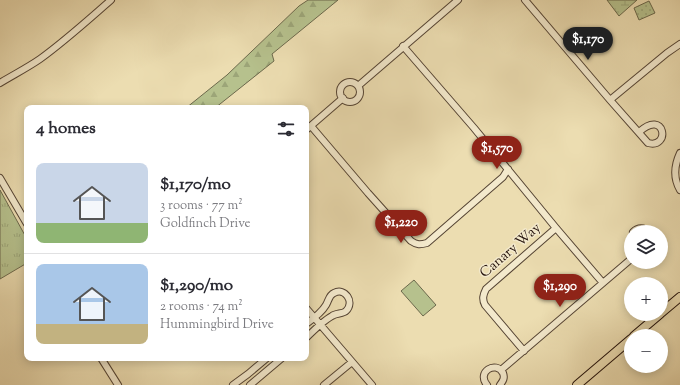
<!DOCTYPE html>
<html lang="en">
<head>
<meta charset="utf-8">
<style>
  body { margin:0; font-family:"Sorts Mill Goudy",serif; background:#f2f2f3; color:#2b2b33; height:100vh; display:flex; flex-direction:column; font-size:15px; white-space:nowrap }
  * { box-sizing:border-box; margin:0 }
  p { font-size:13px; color:#7c7c81 }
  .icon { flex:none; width:22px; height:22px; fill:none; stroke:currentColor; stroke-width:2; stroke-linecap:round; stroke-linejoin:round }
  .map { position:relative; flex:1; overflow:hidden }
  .sheet { position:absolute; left:24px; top:105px; width:285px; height:256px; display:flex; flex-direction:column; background:#fff; border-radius:8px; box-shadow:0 2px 10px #0003 }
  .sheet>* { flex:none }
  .tools { position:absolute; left:624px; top:225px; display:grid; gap:8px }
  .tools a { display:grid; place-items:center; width:44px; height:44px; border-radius:50%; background:#fff; box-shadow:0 2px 10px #0003; font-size:20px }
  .price { position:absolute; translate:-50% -34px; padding:0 9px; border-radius:14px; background:#8f2418; color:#fff; font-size:13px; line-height:26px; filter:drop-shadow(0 1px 2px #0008) }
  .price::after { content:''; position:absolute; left:50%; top:24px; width:12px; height:9px; margin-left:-6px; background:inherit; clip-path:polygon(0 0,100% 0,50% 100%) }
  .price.current { background:#222; color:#fff }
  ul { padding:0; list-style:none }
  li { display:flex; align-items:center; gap:12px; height:100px; padding:0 12px }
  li+li { border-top:1px solid #e1e1e2 }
  li span { display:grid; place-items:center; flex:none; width:112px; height:80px; border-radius:8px; color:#555 }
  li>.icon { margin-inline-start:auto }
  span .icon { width:48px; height:48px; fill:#fffc; stroke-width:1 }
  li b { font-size:17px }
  h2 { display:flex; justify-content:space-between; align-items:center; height:48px; padding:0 12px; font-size:17px }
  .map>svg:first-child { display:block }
</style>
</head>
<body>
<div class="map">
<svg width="680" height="385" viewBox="0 0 680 385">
  <defs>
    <pattern id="grass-dots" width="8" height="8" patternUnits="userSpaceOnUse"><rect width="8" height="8" fill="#b6c18d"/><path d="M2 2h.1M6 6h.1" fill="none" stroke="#9ca578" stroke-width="1.8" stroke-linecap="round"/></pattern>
    <pattern id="forest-firs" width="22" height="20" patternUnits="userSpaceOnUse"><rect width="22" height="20" fill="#b6c18d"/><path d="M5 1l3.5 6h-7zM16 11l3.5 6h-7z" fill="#9ca578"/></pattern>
    <pattern id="wetland-marsh" width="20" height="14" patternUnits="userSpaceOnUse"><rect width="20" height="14" fill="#b6c18d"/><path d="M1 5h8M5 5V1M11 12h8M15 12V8" fill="none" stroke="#9ca578"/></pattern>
    <pattern id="park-tufts" width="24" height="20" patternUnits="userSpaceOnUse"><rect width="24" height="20" fill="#b6c18d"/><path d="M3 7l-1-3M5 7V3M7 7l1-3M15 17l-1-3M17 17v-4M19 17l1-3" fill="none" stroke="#9ca578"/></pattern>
  </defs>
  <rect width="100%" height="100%" fill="#ecddb1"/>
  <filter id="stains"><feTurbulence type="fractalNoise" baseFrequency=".005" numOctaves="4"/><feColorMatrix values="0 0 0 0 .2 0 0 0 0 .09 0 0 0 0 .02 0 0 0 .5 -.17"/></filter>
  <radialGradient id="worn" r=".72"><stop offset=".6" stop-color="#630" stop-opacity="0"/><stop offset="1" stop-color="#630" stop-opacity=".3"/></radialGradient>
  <path fill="url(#grass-dots)" stroke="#6c694c" d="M649,1L655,13L639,20L634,8Z"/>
  <path fill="url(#forest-firs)" stroke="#6c694c" d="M308,0H338L272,54L274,61L215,108H186L227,75L299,6Z"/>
  <path fill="url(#wetland-marsh)" stroke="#6c694c" d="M607,0H637L619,16Z"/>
  <path fill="url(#park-tufts)" stroke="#6c694c" d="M0,190L27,239V263L0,279Z"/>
  <path fill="#b6c18d" stroke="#6c694c" d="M414,280L436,305L423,316L401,291Z"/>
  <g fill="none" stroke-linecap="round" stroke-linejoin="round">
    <g stroke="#554434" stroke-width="8">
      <path id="minor" d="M525,0L610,100L648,143C671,149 665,108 639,132
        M403,46L474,128L556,228L603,283
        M340 92a10 10 0 1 1 20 0a10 10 0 1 1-20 0Z
        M0,83C13,75 27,68 40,59C65,41 88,20 111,0
        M358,86L458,0
        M610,100L667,53L680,44
        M311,126L368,193L411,241C417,245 420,245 427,243L503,177L508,169
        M306,130L343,98
        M680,153C674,166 673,178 680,190
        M0,178L27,224
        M633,232C638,227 644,227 649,232
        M306,308L372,385
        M306,324C313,319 322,312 326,305C329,300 329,295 334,293C345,287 355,302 346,311C343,314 336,313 332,316C323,321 314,330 306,338
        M524,351L485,305C482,299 483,295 486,289L556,228
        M101,358L118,385
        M501,370L631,259
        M233,385L248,374L267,358
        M250,385L282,358
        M324,385L352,362
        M487,385C476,372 496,360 503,373C505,378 503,381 500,385"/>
    </g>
    <g stroke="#23110a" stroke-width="10">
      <path id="major" d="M661,313L680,297
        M634,336L660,314
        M577,385L631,339"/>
    </g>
    <use href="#minor" stroke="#f3e9cc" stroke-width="6"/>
    <use href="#major" stroke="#ecddb1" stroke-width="8"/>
  </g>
  <g text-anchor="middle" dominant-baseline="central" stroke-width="3" stroke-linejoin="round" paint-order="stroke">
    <g font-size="14" fill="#23110a" stroke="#f3e9cc">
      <text transform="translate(511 251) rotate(-41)">Canary Way</text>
    </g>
  </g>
  <rect width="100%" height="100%" filter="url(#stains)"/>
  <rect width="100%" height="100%" fill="url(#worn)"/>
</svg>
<div class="tools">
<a><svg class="icon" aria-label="layers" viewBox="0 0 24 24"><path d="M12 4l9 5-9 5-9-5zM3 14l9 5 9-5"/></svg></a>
<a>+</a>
<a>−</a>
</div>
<b class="price current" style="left:588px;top:61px">$1,170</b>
<b class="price" style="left:497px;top:170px">$1,570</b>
<b class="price" style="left:401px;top:244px">$1,220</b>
<b class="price" style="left:560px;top:308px">$1,290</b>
<section class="sheet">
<h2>4 homes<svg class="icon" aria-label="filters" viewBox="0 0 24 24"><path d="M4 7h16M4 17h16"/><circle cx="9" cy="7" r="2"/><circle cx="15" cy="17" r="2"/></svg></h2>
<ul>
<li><span style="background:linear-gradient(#c9d6e8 75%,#8fb573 0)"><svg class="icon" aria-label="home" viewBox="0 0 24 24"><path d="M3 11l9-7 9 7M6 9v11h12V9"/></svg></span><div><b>$1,170/mo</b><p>3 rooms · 77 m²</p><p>Goldfinch Drive</p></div></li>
<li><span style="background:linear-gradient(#a9c7e8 75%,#c2b280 0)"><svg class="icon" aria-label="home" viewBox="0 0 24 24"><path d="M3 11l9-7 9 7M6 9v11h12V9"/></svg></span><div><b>$1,290/mo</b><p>2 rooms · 74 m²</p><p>Hummingbird Drive</p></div></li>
</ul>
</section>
</div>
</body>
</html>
